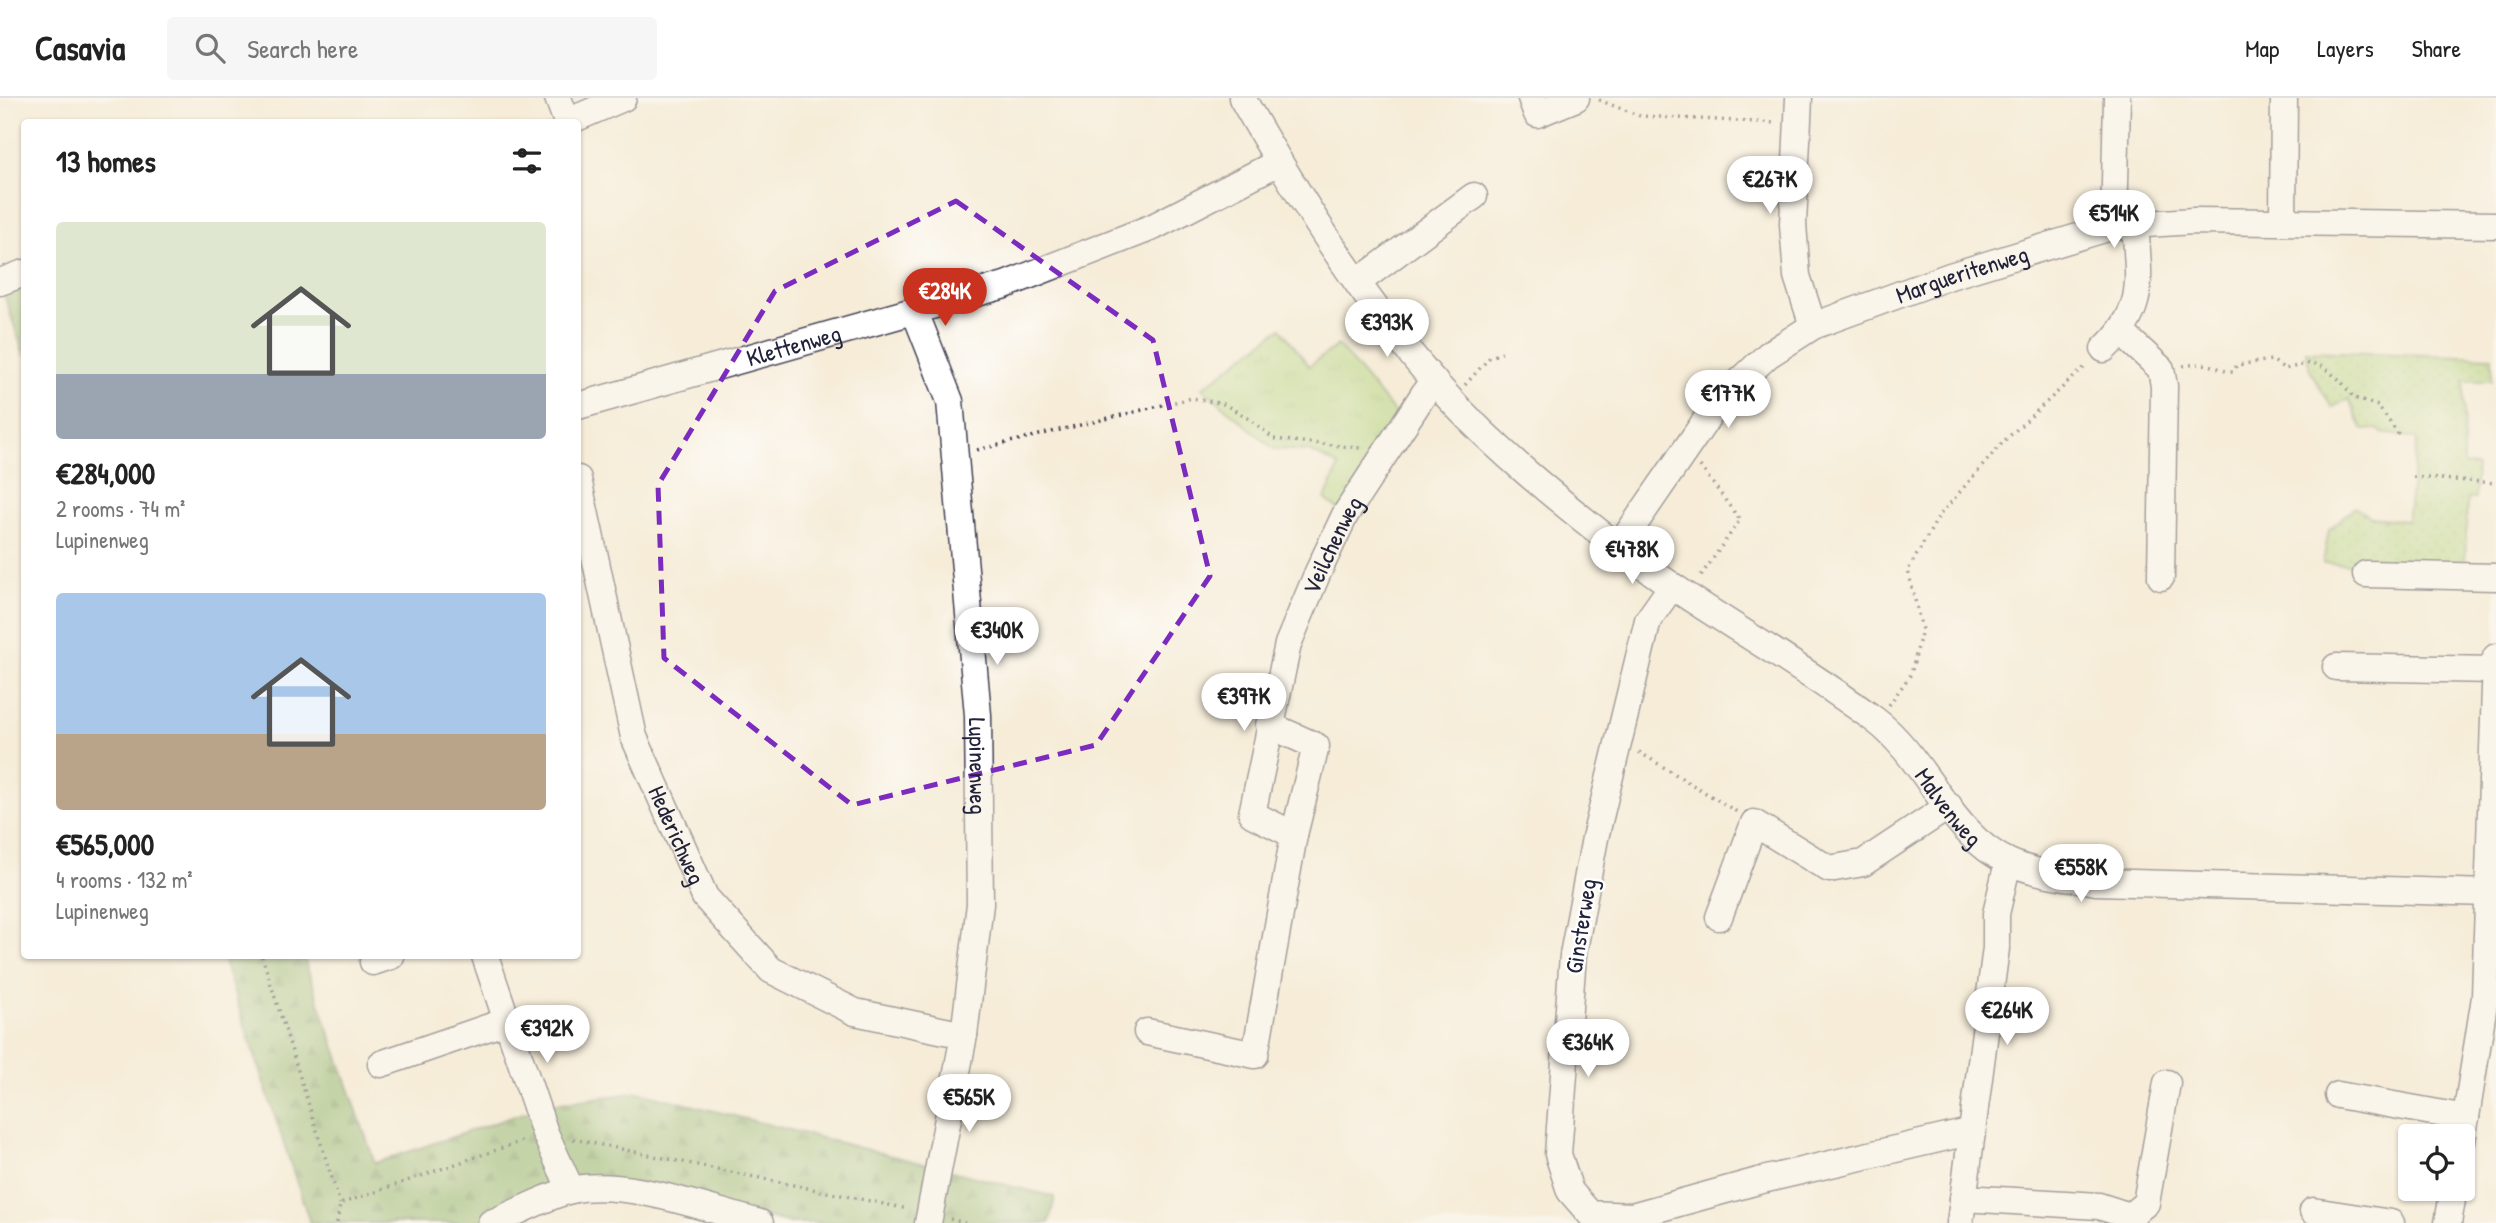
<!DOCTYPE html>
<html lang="en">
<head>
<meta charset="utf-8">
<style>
  body { margin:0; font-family:"Patrick Hand",sans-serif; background:#f6f6f6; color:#222; height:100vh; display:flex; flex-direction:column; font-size:26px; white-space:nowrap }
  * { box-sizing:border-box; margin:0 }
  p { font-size:23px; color:#767676 }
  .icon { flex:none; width:38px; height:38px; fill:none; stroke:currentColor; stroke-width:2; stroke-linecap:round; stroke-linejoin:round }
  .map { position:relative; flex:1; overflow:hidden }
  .details { position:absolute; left:21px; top:21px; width:560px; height:840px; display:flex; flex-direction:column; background:#fff; border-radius:7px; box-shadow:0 2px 5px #0004 }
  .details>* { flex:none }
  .buttons { position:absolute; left:2398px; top:1026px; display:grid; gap:14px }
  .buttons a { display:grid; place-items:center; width:77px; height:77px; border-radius:7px; background:#fff; box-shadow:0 2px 5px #0004; font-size:35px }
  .price { position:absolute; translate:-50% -60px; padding:0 16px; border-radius:24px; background:#fff; color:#222; font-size:23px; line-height:46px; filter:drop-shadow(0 2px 4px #0008) }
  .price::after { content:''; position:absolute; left:50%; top:42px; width:21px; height:16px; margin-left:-10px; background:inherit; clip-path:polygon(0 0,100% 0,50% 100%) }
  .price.on { background:#c8321e; color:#fff }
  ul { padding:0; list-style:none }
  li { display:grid; align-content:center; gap:14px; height:371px; padding:0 35px }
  li span { display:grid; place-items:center; height:217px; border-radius:7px; color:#555 }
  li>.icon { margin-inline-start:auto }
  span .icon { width:126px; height:126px; fill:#fffc; stroke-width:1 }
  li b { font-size:30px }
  h2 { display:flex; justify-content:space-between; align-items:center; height:84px; padding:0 35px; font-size:30px }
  header { display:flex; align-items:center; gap:42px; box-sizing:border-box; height:98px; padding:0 35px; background:#fff; border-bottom:2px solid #e0e0e0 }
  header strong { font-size:33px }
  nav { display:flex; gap:38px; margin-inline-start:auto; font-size:24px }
  .search { width:490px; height:63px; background:#f6f6f6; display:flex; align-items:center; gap:18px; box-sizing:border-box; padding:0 24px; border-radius:7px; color:#767676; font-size:26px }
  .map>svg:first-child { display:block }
</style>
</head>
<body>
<header>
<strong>Casavia</strong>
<div class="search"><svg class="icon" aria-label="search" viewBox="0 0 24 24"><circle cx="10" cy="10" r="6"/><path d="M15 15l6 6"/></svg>Search here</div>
<nav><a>Map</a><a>Layers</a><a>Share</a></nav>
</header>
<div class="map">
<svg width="2496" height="1125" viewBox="0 0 2496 1125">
  <defs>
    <pattern id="grass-dots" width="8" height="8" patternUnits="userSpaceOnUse" patternTransform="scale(1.75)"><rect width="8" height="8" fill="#add47e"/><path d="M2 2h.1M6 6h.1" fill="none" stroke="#95b66e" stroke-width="1.8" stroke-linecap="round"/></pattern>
    <pattern id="forest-firs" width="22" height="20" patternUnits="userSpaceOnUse" patternTransform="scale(1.75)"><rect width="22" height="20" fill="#8ab66d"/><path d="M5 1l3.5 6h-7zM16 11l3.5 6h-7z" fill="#70945b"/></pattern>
    <pattern id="park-tufts" width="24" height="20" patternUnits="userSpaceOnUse" patternTransform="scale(1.75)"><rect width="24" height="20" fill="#add47e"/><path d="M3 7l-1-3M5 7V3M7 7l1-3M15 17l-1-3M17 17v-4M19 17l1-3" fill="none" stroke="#95b66e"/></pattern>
  </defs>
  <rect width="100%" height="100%" fill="#fff"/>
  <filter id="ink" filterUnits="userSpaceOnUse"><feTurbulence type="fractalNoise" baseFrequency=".0143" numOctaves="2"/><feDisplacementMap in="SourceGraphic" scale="14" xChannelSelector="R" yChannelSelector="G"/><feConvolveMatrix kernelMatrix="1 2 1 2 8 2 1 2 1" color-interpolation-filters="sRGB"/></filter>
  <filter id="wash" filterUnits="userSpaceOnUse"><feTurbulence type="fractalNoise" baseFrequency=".00686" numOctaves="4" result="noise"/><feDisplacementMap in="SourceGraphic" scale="28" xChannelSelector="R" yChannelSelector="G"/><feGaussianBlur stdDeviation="1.57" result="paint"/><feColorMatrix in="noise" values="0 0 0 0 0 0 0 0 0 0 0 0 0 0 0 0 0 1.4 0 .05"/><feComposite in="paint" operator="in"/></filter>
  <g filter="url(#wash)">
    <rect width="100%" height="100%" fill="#f6ecd8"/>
    <path fill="url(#grass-dots)" stroke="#687b5c" stroke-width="2" d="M2306,253L2492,259V283H2464L2463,367L2476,368L2475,401H2467L2465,471L2323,465L2329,432L2354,409L2372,419L2407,423L2417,340L2382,335L2378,331L2363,332L2348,301L2332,310L2310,272Z"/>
    <path fill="url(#forest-firs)" stroke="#566c54" stroke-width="2" d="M24,181V258L2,190Z
      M222,858H303L375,1065L550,1006L640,994L1055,1099L1049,1125H790L637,1085L491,1125H310Z"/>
    <path fill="url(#park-tufts)" stroke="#687b5c" stroke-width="2" d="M1281,230L1309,268L1338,247L1404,326L1345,417L1325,401L1339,368L1309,353L1274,351L1202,290Z"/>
  </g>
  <g filter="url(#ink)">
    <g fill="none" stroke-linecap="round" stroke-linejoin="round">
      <g stroke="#424053" stroke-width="29">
        <g id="minor">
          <path d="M558,0L567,24"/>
          <path id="s1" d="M1242,0C1298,98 1358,195 1432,281C1486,344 1553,398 1618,449C1700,512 1792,560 1875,622C1927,661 1949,737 2009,764C2036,776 2067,779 2096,784L2490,795"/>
          <path d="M1531,0L1537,16L1576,0"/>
          <path d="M1799,0L1793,126L1797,178L1813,228"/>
          <path d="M567,24L623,0"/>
          <path d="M2283,123L2284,0"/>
          <path d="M2114,128L2117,0"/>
          <path d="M0,184L24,175"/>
          <path d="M1358,184L1474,98"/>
          <path id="s2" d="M915,214L950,303L978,617L980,806L964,937L928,1125"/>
          <path d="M2122,235L2161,271L2164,288L2161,479"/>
          <path d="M2104,251C2148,210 2138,180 2135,125"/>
          <path id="s3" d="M578,308L1005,187L1153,129L1279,64"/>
          <path id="s4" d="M578,381L634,639L705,799L771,872L855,914L964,937"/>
          <path id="s5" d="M1618,450L1719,303L1768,257L1813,228L1950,178L2114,128L2194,123L2496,127"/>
          <path d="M2366,476L2496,479"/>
          <path d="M1672,488L1648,522L1595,740L1573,857L1558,1056L1570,1093L1590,1116L1632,1118L1758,1083L1973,1033"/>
          <path d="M2336,569L2495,572"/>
          <path d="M1269,627L1316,648L1294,737"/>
          <path d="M1719,819L1754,725L1829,771L1863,765L1949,708"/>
          <path d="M485,858L545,1035L571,1092"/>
          <path d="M373,864L391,858"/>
          <path id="s6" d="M1147,934L1255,957L1294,737L1252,716L1288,546L1318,474L1345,417L1433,282"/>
          <path d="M381,966L507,923"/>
          <path d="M2338,997L2466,1020"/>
          <path d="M2462,1044L2485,899L2496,559"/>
          <path d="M1963,1100L2099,1108L2130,1118L2146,1105L2167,985"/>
          <path d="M2313,1113L2391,1125"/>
          <path d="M491,1125C517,1115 544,1099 571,1092C625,1080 707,1111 760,1125"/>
          <path d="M1960,1125L1996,850V816L2008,764"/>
          <path d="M2448,1125L2454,1090"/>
        </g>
      </g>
      <path stroke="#424053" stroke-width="3.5" stroke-dasharray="2 5" stroke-linecap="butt" d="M1599,2L1640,18L1777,25
        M2183,268C2192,267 2201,265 2209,267C2219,269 2223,274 2233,274L2237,267L2272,262L2285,271L2310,265L2323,269L2340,282L2354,300L2378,308L2399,337
        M1465,287L1490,259L1502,255
        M977,352L1192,300L1224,306L1251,322L1274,341L1360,350
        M1700,368L1740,422L1700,479
        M2413,379L2496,385
        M1889,607L1911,576L1922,532L1908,472L1939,418L2004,343L2087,267
        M1639,654L1737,714
        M262,858L340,1106
        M573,1041L908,1111
        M950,1121L965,1125
        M337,1125L340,1106L525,1042"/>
      <use href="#minor" stroke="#fff" stroke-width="26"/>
    </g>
  </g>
  <path d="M0 0H2496V1125H0ZM956,103L1153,242L1210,478L1096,647L852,707L664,560L658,387L775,193Z" fill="#f6ecd8" fill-opacity=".55" fill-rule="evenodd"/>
  <path fill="none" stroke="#7b2cbf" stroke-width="5" stroke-dasharray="14 9" stroke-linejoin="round" d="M956,103L1153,242L1210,478L1096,647L852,707L664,560L658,387L775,193Z"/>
  <g text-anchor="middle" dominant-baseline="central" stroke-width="5" stroke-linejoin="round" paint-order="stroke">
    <g font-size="24" fill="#22223b" stroke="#fff">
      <text stroke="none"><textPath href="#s5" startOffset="457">Margueritenweg</textPath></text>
      <text stroke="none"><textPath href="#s3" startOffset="224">Klettenweg</textPath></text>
      <text stroke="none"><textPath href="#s6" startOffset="663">Veilchenweg</textPath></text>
      <text stroke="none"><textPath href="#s2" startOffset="462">Lupinenweg</textPath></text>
      <text stroke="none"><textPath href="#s1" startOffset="1015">Malvenweg</textPath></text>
      <text stroke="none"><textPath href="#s4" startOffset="371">Hederichweg</textPath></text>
      <text transform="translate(1580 828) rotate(-81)">Ginsterweg</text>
    </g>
  </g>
</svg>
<div class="buttons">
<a><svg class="icon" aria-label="locate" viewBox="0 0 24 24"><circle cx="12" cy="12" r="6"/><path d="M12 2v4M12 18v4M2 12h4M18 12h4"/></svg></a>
</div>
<b class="price" style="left:1770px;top:118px">€267K</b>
<b class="price" style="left:2114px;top:152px">€514K</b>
<b class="price on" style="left:945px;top:230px">€284K</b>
<b class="price" style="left:1387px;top:261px">€393K</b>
<b class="price" style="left:1728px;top:332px">€177K</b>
<b class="price" style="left:1632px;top:488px">€478K</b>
<b class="price" style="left:997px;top:569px">€340K</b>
<b class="price" style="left:1244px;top:635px">€397K</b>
<b class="price" style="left:2081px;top:806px">€558K</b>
<b class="price" style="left:2007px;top:949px">€264K</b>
<b class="price" style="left:547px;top:967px">€392K</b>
<b class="price" style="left:1588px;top:981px">€364K</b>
<b class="price" style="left:969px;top:1036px">€565K</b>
<section class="details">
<h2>13 homes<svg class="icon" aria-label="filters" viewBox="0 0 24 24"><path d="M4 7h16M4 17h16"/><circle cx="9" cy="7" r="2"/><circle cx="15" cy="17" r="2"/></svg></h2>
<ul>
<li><span style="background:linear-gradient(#dfe7d0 70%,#9aa5b1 0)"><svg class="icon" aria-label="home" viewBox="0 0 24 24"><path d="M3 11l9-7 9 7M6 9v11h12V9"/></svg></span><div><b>€284,000</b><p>2 rooms · 74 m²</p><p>Lupinenweg</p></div></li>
<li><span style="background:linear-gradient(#a9c7e8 65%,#b9a48a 0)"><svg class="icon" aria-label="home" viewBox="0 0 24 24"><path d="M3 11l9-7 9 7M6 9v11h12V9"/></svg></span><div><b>€565,000</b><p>4 rooms · 132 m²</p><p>Lupinenweg</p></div></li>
</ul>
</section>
</div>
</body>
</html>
